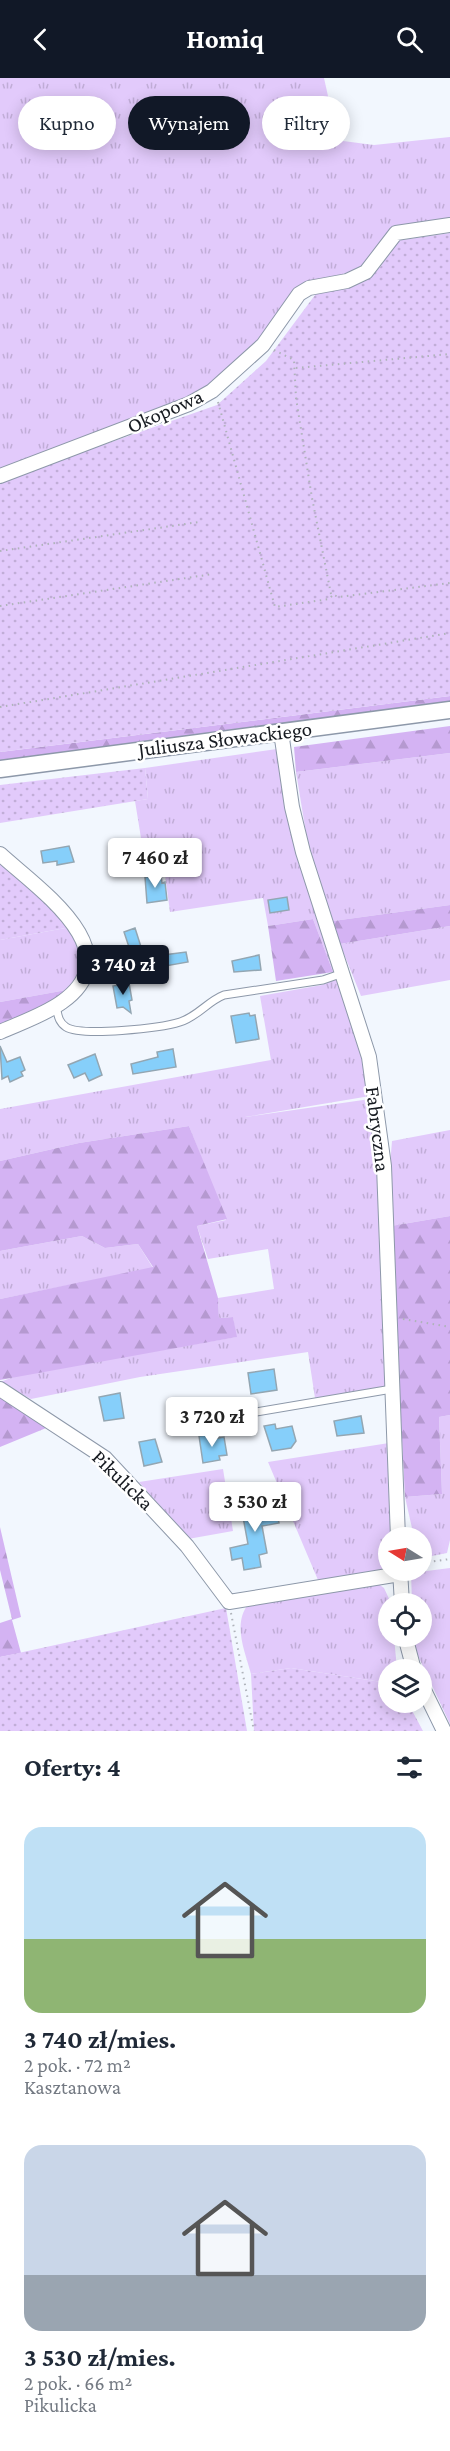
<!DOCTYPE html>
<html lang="pl">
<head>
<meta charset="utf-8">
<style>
  body { margin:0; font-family:"Crimson Pro",serif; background:#f2f2f3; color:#1f2937; height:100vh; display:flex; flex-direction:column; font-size:22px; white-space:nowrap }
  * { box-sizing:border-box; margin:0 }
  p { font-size:20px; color:#747a83 }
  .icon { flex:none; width:33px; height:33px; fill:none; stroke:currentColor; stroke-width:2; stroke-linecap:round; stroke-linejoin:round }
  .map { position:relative; height:1653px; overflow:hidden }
  .drawer { display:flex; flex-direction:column; background:#fff; flex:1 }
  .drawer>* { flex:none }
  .top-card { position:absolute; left:18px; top:18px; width:414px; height:54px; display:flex; gap:12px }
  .needle { width:39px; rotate:281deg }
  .fabs { position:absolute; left:378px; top:1449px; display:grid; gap:12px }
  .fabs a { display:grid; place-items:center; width:54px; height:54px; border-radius:50%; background:#fff; box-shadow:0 3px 15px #0003; font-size:30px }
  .price { position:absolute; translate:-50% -51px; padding:0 14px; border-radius:6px; background:#fff; color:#222; font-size:20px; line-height:39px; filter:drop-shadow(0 2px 3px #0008) }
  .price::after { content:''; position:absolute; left:50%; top:36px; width:18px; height:14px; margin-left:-9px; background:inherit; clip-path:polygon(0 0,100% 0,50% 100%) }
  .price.current { background:#111827; color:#fff }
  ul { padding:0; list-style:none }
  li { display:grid; align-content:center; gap:12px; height:318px; padding:0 24px }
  li span { display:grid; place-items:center; height:186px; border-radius:18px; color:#555 }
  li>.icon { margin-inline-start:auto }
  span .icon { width:108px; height:108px; fill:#fffc; stroke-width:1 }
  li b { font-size:26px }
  h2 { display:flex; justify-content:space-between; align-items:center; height:72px; padding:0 24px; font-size:26px }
  .chip { padding:0 21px; border-radius:27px; background:#fff; box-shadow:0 3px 15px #0003; font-size:21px; line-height:54px }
  .chip.current { background:#111827; color:#fff }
  header { display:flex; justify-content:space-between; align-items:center; height:78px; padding:0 24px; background:#111827; color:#fff; font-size:27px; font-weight:700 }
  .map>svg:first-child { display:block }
</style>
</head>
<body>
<header><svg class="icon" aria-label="back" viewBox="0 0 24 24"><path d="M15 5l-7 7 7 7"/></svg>Homiq<svg class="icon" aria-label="search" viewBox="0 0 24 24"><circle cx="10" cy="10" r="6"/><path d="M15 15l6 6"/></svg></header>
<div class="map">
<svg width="450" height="1653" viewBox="0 0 450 1653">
  <defs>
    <pattern id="grass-tufts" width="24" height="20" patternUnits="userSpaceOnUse" patternTransform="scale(1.5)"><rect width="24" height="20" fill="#e2cafb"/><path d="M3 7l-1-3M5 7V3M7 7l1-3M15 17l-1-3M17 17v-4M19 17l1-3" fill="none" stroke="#c1add7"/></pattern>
    <pattern id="forest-firs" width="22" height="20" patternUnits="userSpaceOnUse" patternTransform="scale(1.5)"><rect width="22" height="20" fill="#d4b3f3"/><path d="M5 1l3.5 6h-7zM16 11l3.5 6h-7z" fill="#b599d0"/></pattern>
    <pattern id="garden-dots" width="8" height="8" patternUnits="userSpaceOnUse" patternTransform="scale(1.5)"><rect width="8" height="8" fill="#e2cafb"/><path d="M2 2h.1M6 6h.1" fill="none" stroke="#c1add7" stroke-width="1.8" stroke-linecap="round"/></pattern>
  </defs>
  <rect width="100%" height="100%" fill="#f2f7fe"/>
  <path fill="url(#grass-tufts)" d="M0,0H324L334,45L343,63L374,67L450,59V144L396,150L386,156L363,190L316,204L263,260L208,309L126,346L0,391Z
    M277,671L336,888L333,894L313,841L268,848L263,820L170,834L164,789L146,791L135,723L148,721L145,690Z
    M450,675V827L333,843L308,767L296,694Z
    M450,848V902L361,918L340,866Z
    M71,849C87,866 81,892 72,911L0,924V862Z
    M334,902H338L363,969L370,1018L245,1039L370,1021L380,1127L387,1308L315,1320L308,1274L140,1299L31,1321L0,1304L19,1297L236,1259L233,1239L219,1240L218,1220L274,1211L268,1171L208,1181L197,1148L226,1142L189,1048L79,1065L0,1083V1031L271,982L260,918L322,907Z
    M450,1052V1138L391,1148L389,1100L392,1063Z
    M82,1158L105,1170L138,1166L153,1190L0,1221V1173Z
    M450,1337V1462L447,1475L422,1480V1460L414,1459L405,1419L442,1416L439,1339Z
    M389,1365L393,1459L388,1460V1489L381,1493L318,1502L268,1384Z
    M223,1391L233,1453L188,1461L139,1404Z
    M450,1490V1646L413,1567V1559L422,1558V1526L412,1525L411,1495Z
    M373,1502L384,1510L391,1525L388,1526V1558L394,1559L397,1591L388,1592V1605L291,1590L251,1596C245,1573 232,1546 249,1525Z"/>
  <path fill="url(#forest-firs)" d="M450,618V624L0,683V674Z
    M450,648V675L296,694L294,669Z
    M450,827V848L340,866L333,843Z
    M313,841L333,894L276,903L268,848Z
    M72,911L60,922L0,949V924Z
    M189,1048L227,1141L197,1148L218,1220L219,1240L233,1239L237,1259L0,1302V1221L153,1189L138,1166L105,1170L82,1158L0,1173V1083L79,1065Z
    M450,1138V1337L439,1339L442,1416L405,1419L391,1148Z
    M0,1318L51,1348L0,1369Z
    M0,1449L21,1539L12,1542L21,1575L0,1579V1545L12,1541L0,1492Z"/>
  <path fill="url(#garden-dots)" d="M450,155V618L0,674V403L217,327L266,283L318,213L366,201L381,188L395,163Z
    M145,690L148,721L0,745V707Z
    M0,782L71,849L0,862Z
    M226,1530L247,1653H0V1579Z
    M291,1590L388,1605V1624L408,1625L423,1653H254L251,1596Z"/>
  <path fill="#86cffa" stroke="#93a6b2" stroke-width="1.5" d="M69,768L74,784L57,787V783L43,785L41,773Z
    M161,797L162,805L165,804L167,822L147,825L145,799Z
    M287,819L289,832L270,835L268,822Z
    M135,850L142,872L131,875L124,854Z
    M186,874L188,884L159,889L160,892L150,894L148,879Z
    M259,877L261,892L234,894L232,883Z
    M129,905L132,922L129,923L131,935L123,929L117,930L113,908Z
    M249,935L250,938L255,937L259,961L236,965L231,938Z
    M0,968L7,984L20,979L25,992L21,994L23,998L10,1004L8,998L2,1001Z
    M173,971L176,989L133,996L131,986L158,979L157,974Z
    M95,976L102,997L89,1003L85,995L74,1000L68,987Z
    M274,1291L277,1312L251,1316L248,1295Z
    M120,1315L124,1340L104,1343L99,1319Z
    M361,1338L364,1355L337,1358L334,1343Z
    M275,1346L276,1351L292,1348L296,1363L291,1370L272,1373L264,1348Z
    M212,1356V1361L224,1359L227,1377L219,1378L220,1382L203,1385L199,1358Z
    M155,1361L162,1384L144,1388L139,1364Z
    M264,1416L267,1433L276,1432L279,1445L262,1448L267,1475L259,1477L261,1489L244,1492L242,1480L232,1482L230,1470L248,1466L243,1439L252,1438L248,1419Z"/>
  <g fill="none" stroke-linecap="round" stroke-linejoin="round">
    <g stroke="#8d98a9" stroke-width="9">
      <path id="service" d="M56,929C58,936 58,944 66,949C82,959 161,950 180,944C197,939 208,923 224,917L323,902L343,895
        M191,1345L392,1311"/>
    </g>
    <g stroke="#8d98a9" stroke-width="16">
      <path id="minor" d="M0,398L189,326L212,313L263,267L299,216L309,210L347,203L366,194L396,155L450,147
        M281,654L292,729L303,774L369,979L384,1088L398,1460
        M0,776C37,810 133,874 62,924C44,937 20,945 0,954
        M0,1311L105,1380L187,1468L229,1524L400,1496
        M400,1492L402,1526
        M405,1558L414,1592
        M422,1608L444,1653"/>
    </g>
    <g stroke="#8d98a9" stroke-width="19">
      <path id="tertiary" d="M0,691L450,632"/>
    </g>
    <path stroke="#afb3ba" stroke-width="2" stroke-dasharray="1.5 4.5" stroke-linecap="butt" d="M274,272L294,282L296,320L312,420L331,516L339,519L450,505
      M296,290L450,276
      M218,324L275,529L329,521L333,517
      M0,473L199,444
      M0,528L213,496
      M0,629L450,555
      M403,1241L450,1249
      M422,1485L450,1481
      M231,1535L254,1653"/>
    <use href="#service" stroke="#fff" stroke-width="7"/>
    <use href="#minor" stroke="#fff" stroke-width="14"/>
    <use href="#tertiary" stroke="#fff" stroke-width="16"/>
  </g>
  <g text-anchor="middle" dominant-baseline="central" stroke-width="5" stroke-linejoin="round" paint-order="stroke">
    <g font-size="21" fill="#171b21" stroke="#fff">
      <text transform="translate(165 333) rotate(-24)">Okopowa</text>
      <text transform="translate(225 661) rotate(-7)">Juliusza Słowackiego</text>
      <text transform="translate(378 1051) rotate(83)">Fabryczna</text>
      <text transform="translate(123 1402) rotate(44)">Pikulicka</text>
    </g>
  </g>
</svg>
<div class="fabs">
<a><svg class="needle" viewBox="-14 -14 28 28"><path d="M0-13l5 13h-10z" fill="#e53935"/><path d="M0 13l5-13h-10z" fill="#747a83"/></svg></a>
<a><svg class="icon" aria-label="locate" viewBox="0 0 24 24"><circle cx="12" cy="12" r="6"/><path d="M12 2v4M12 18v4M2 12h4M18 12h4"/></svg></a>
<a><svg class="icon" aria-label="layers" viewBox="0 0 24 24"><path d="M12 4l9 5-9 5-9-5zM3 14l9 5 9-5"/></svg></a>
</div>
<b class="price" style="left:155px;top:811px">7 460 zł</b>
<b class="price current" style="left:123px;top:918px">3 740 zł</b>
<b class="price" style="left:212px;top:1370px">3 720 zł</b>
<b class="price" style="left:255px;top:1455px">3 530 zł</b>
<div class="top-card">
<a class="chip">Kupno</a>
<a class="chip current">Wynajem</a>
<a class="chip">Filtry</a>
</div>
</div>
<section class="drawer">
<h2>Oferty: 4<svg class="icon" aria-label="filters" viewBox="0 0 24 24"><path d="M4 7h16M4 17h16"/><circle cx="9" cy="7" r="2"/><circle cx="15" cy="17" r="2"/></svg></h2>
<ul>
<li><span style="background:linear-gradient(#bfe0f5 60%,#8fb573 0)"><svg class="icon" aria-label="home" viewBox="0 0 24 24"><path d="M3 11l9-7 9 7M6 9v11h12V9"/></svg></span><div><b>3 740 zł/mies.</b><p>2 pok. · 72 m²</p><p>Kasztanowa</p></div></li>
<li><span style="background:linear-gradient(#c9d6e8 70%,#9aa5b1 0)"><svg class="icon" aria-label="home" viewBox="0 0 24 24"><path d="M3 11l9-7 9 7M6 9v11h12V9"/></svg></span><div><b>3 530 zł/mies.</b><p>2 pok. · 66 m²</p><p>Pikulicka</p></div></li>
</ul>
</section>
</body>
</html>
